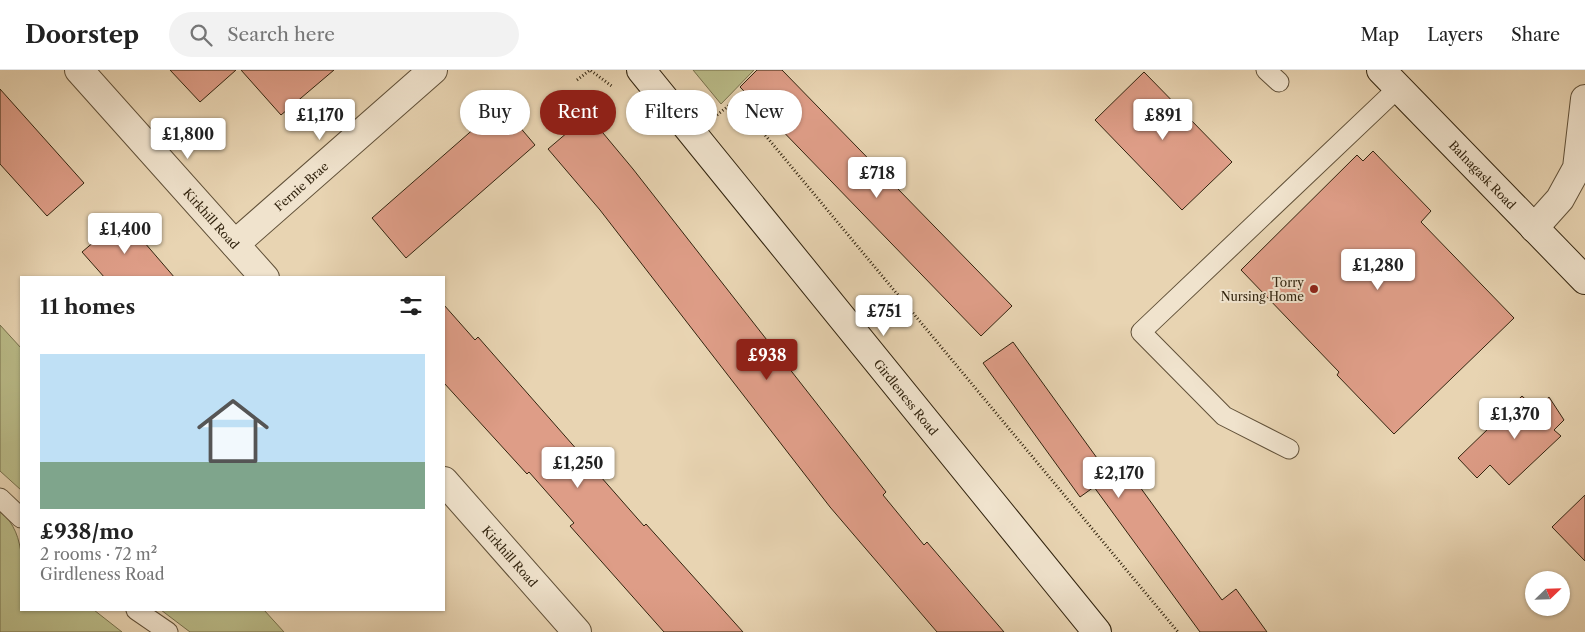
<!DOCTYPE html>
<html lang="en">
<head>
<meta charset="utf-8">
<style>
  body { margin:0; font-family:"Libre Caslon Text",serif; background:#f2f2f2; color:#222; height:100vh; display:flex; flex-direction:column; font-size:19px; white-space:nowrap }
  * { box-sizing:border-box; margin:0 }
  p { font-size:16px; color:#767676 }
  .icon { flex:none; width:28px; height:28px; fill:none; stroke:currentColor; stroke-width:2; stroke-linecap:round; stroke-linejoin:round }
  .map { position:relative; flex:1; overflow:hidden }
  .panel { position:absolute; left:20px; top:206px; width:425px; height:335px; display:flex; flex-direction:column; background:#fff; border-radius:0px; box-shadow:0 1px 4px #0004 }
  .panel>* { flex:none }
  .top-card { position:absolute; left:460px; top:20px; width:475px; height:45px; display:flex; gap:10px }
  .needle { width:32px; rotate:67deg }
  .tools { position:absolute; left:1525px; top:501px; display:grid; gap:10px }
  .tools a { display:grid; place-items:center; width:45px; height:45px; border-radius:50%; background:#fff; box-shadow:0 1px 4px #0004; font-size:25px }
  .price { position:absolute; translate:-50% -42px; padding:0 11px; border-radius:5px; background:#fff; color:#222; font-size:16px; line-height:32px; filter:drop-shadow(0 1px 2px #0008) }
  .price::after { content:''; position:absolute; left:50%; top:30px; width:15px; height:11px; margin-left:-8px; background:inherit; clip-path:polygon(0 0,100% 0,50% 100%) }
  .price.active { background:#8f2418; color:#fff }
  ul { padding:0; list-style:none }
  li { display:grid; align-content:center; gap:10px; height:265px; padding:0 20px }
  li span { display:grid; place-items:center; height:155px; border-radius:0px; color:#555 }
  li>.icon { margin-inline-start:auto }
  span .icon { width:90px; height:90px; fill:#fffc; stroke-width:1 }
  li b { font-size:21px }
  h2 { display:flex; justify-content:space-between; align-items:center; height:60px; padding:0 20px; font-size:21px }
  .tag { padding:0 18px; border-radius:22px; background:#fff; box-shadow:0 1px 4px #0004; font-size:18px; line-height:45px }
  .tag.active { background:#8f2418; color:#fff }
  header { display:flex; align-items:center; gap:30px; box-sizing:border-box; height:70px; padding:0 25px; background:#fff; border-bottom:1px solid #e0e0e0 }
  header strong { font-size:24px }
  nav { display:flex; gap:28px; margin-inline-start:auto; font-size:18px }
  .search { width:350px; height:45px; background:#f2f2f2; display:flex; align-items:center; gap:12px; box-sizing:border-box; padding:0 18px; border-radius:28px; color:#767676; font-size:19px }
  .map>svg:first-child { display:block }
</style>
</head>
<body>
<header>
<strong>Doorstep</strong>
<div class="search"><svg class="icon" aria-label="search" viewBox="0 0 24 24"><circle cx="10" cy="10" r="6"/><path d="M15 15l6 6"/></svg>Search here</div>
<nav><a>Map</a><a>Layers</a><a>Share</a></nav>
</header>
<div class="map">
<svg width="1585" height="562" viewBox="0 0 1585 562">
  <rect width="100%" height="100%" fill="#e8d4b2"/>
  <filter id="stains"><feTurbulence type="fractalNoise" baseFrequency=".004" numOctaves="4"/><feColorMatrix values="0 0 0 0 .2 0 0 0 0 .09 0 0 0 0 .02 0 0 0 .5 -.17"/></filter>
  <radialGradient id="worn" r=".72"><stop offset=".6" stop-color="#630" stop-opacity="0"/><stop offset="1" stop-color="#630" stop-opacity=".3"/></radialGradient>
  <path fill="#babc89" stroke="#76704c" d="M693,0H754L721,34Z
    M0,255L21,278V420L0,401Z
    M0,441C29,465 21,506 21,540H94L122,562H0Z
    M161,540H264L284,562H190Z"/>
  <path fill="#de9d87" stroke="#32240f" d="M170,0H236L200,32Z
    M241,0H334L281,45Z
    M757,0H782L1012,236L981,266L740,17Z
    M1144,2L1232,92L1182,140L1095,50Z
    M0,19L84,113L47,146L0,94Z
    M501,35L535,75L406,188L372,148Z
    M588,45L633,99L886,422L883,425L924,475L927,472L1004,562H937L830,437L600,140L548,79Z
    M1373,81L1431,141L1421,152L1514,248L1394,364L1337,305L1339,302L1241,200L1357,85L1363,91Z
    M122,148L144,172L175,208H105L82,182Z
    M444,235L475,270L478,267L644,456L646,454L743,562H664L570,456L574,453L529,402L527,404L444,313Z
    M1013,272L1110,406L1124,395L1222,530L1236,519L1267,562H1200L1094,417L1080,427L983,293Z
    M1522,326L1536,339L1549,327L1564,350L1554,360L1561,366L1509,415L1490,395L1477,408L1458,388Z
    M1585,425V491L1552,457Z"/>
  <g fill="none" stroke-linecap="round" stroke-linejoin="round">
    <g stroke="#605038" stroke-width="21">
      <path id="lane" d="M1266,0L1279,12
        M1289,379L1224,346L1141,262L1398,18
        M0,428L21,448
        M136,540L168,562"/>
    </g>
    <g stroke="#605038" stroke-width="30">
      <g id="street">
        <path id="s1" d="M79,0L265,208"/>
        <path d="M1534,158L1560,129L1577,98L1585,29"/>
        <path id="s2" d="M235,174L433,0"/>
        <path id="s3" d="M444,411L577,562"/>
      </g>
    </g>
    <g stroke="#32240f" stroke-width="30">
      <g id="secondary">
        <path id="s4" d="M641,0L1097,562"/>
        <path id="s5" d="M1381,0L1585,210"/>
      </g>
    </g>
    <path stroke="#32240f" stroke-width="3" stroke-dasharray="1 2.5" stroke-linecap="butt" d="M577,10L590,0L613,17
      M717,45L736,30L1178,562"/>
    <use href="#lane" stroke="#f0e3cd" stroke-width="19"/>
    <use href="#street" stroke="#f0e3cd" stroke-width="28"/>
    <use href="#secondary" stroke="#f0e3cd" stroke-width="28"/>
  </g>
  <circle fill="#8f2418" stroke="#f0e3cd" stroke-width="2" cx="1314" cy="219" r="5"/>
  <g text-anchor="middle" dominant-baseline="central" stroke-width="4" stroke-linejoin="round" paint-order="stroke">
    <g font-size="12" fill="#32240f" stroke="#f0e3cd">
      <text stroke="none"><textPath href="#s5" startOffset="146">Balnagask Road</textPath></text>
      <text stroke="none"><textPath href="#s2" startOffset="88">Fernie Brae</textPath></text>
      <text stroke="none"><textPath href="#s1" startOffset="199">Kirkhill Road</textPath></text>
      <text stroke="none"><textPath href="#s4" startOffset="421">Girdleness Road</textPath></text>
      <text stroke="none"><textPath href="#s3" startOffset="100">Kirkhill Road</textPath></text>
    </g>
    <g font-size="12" fill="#32240f" stroke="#f0e3cd" text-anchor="end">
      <text x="1304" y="212">Torry<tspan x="1304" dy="14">Nursing Home</tspan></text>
    </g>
  </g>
  <rect width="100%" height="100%" filter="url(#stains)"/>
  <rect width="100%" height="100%" fill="url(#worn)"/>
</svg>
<div class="tools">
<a><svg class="needle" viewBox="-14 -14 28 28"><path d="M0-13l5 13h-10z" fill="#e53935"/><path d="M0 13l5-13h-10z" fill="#767676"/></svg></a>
</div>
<b class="price" style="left:320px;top:71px">£1,170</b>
<b class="price" style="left:1163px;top:71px">£891</b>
<b class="price" style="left:188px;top:90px">£1,800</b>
<b class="price" style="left:877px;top:129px">£718</b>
<b class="price" style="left:125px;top:185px">£1,400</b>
<b class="price" style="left:1378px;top:221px">£1,280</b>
<b class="price" style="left:884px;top:267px">£751</b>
<b class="price active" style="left:767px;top:311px">£938</b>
<b class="price" style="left:1515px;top:370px">£1,370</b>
<b class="price" style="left:578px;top:419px">£1,250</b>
<b class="price" style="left:1119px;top:429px">£2,170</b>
<div class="top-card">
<a class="tag">Buy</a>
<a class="tag active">Rent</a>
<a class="tag">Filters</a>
<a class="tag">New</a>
</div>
<section class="panel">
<h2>11 homes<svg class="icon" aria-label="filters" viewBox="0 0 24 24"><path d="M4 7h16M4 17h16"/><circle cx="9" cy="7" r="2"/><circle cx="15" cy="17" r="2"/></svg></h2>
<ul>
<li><span style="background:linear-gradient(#bfe0f5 70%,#7fa58c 0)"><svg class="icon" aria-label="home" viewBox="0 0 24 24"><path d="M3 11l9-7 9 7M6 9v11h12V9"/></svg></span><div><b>£938/mo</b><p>2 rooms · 72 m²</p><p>Girdleness Road</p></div></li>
</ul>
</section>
</div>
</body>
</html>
